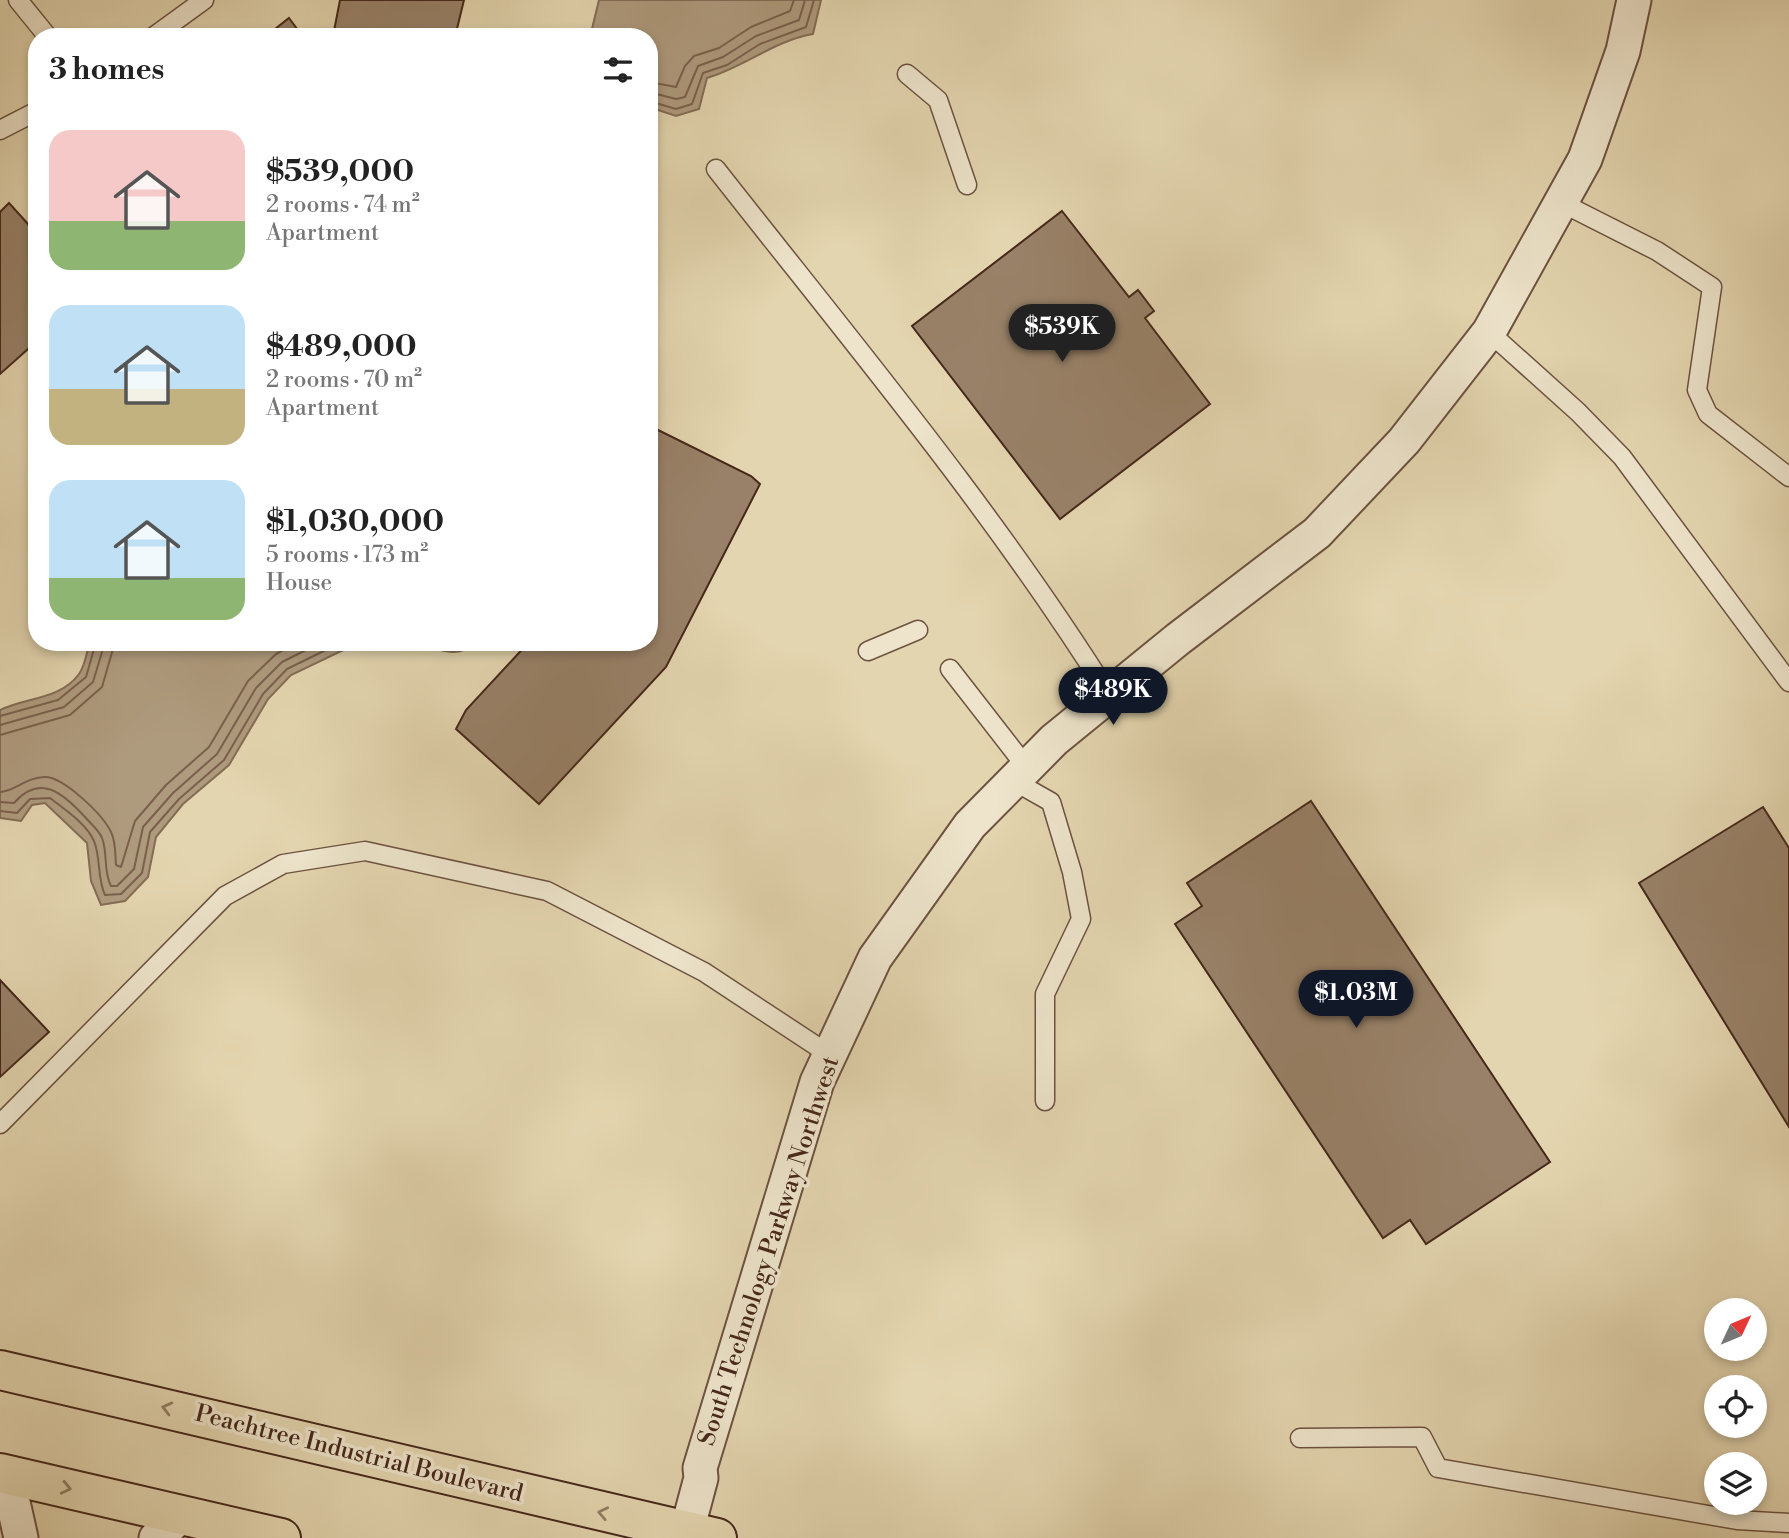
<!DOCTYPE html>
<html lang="en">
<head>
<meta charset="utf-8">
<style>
  body { margin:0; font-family:"Libre Bodoni",serif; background:#f6f6f6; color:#222; height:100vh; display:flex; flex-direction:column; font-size:26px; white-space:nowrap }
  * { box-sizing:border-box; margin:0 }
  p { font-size:23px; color:#767676 }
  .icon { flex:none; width:38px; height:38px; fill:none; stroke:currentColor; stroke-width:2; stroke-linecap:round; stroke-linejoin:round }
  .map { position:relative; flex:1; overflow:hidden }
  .sheet { position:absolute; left:28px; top:28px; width:630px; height:623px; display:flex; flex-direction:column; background:#fff; border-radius:28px; box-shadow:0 4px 10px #0003 }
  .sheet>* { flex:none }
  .needle { width:46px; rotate:46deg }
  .tools { position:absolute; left:1704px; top:1298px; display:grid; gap:14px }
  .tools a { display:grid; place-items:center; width:63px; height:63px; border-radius:50%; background:#fff; box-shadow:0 4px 10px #0003; font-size:35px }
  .price { position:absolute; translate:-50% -60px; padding:0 16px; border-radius:24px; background:#111827; color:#fff; font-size:23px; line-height:46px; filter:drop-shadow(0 2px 4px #0008) }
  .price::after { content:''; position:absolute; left:50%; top:42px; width:21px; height:16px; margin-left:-10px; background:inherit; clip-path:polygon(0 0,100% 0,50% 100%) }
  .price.on { background:#222; color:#fff }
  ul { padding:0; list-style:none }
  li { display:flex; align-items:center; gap:21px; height:175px; padding:0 21px }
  li span { display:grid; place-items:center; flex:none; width:196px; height:140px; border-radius:21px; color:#555 }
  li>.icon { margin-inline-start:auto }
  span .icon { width:84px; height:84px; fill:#fffc; stroke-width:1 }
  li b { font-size:30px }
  h2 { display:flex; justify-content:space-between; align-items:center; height:84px; padding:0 21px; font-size:30px }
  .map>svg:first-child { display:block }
</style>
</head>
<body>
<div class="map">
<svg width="1789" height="1538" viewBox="0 0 1789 1538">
  <rect width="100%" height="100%" fill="#e3d5af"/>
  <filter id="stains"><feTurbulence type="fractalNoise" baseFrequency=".00286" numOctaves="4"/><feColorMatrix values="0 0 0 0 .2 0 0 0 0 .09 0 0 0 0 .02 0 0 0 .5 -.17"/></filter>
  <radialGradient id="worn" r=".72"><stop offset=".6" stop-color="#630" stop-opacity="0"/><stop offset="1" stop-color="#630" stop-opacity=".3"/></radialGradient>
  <path fill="#ae9a7d" stroke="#846c56" stroke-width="2" d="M599,0H821L813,34C773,41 745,67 707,78L699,109L676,116L649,107V37H590Z
    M90,642H360L291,675L268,699L229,765L183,804L156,837L148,877L125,901L101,905L91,881L87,843L45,803L32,805L21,821L0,818V710C26,697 60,700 79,674C85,666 87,651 90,642Z
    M422,642H477C460,658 440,652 422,642Z"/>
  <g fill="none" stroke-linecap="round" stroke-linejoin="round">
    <path stroke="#7a604c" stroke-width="2" d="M649,82L676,87L685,66L694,56L719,48L751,27L790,11L794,0
      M649,92L676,99L685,97L698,66L723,57L756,36L799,20L805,0
      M649,101L676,109L692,104L703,73L727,65L760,44L806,27L814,0
      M0,716L58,700L86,677L96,642
      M0,725L64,707L93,682L105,642
      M0,735L70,715L102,687L115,642
      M0,792C14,792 26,777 45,777C64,777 103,815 111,832C116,842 115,854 116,865L121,867L135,821L166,785L209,747L248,681L276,654L298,642
      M0,802L14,803C40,773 63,793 85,817C90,823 99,830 102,838C108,853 103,871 111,886H117L134,869L143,827L173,793L217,754L256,688L282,662L322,642
      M0,811L17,813L30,799L50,798C64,809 87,824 94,841C101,858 97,878 105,895L121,894L142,873L150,832L179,799L224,760L263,694L287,669L342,642"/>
  </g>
  <path fill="#988168" stroke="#46271b" stroke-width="2" d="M340,0H464L455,37H337L333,36Z
    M289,18L303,37H265Z
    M9,203L37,234V341L0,374V212Z
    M1062,211L1129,297L1138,290L1154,311L1145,318L1210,404L1060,519L912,326Z
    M656,429L751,476L760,484L666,667L539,804L456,729L466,710L529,642H649V442Z
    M1311,801L1550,1162L1426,1244L1410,1220L1383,1238L1175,924L1202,906L1187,883Z
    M1763,807L1789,848V1127L1639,883Z
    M0,980L49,1032L0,1077Z"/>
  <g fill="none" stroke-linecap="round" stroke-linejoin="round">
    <g stroke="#6d5240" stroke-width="21">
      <path id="lane" d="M18,0L48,37
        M153,37L204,0
        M907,74L938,100L967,185
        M0,130L37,111
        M716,169C851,341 993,510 1109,695
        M1560,202L1657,251L1712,287L1697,390L1708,414L1789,477
        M1489,332L1578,412L1622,457L1789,682
        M868,651L918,630
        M950,669L1027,768
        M1014,781L1051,802L1072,872L1081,919L1045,994V1101
        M0,1124L225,896L283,864L365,851L547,891L704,972L830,1055
        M1300,1438L1422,1437L1438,1468L1737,1520L1789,1523"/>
    </g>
    <g stroke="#6d5240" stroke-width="37">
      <path id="street" d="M7,1475L21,1538
        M156,1538L182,1515
        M685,1538L701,1478L700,1468L817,1082L875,958L970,825L1054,740L1178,639L1317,533L1404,441L1489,332L1585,159L1623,51L1634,0"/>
    </g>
    <g stroke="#46271b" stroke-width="42">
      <path id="highway" d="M0,1370L717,1538
        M0,1473L281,1538"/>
    </g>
    <use href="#lane" stroke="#ede4cb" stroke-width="18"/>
    <use href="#street" stroke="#ede4cb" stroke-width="33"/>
    <use href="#highway" stroke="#e3d5af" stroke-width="38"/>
  </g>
  <defs><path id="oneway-chevron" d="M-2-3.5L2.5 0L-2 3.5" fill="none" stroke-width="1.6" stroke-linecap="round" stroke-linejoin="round" transform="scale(1.75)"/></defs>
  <g stroke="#947e65">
    <use href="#oneway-chevron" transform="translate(167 1408) rotate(-166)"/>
    <use href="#oneway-chevron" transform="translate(66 1488) rotate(13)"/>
    <use href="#oneway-chevron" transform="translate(603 1513) rotate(-168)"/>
  </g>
  <g text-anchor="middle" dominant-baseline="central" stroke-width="7" stroke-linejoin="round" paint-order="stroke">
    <g font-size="24" fill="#46271b" stroke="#ede4cb">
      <text transform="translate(769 1251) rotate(-72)">South Technology Parkway Northwest</text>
      <text transform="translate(359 1454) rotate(14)">Peachtree Industrial Boulevard</text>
    </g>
  </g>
  <rect width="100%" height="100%" filter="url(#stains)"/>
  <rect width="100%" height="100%" fill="url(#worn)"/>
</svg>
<div class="tools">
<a><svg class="needle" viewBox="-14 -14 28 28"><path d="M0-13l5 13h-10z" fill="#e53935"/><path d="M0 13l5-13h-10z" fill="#767676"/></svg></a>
<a><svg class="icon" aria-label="locate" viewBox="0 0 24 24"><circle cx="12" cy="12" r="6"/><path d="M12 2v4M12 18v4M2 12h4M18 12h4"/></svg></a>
<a><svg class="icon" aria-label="layers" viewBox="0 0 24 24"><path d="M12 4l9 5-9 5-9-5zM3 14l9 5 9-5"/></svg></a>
</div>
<b class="price on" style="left:1062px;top:364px">$539K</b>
<b class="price" style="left:1113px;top:727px">$489K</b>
<b class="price" style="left:1356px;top:1030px">$1.03M</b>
<section class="sheet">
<h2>3 homes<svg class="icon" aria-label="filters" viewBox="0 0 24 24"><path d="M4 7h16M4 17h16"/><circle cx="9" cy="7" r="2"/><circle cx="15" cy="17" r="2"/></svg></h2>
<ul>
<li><span style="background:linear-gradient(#f6c9c9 65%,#8fb573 0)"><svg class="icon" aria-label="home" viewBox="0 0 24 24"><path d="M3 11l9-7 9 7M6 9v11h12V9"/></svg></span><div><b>$539,000</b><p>2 rooms · 74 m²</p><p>Apartment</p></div></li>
<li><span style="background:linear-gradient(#bfe0f5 60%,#c2b280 0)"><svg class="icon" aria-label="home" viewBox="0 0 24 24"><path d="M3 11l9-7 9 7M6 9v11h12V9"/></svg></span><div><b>$489,000</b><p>2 rooms · 70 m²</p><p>Apartment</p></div></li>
<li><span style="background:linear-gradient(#bfe0f5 70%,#8fb573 0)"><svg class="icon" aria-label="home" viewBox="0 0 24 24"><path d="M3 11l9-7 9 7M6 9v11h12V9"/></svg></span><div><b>$1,030,000</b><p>5 rooms · 173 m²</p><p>House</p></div></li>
</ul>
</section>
</div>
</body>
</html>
